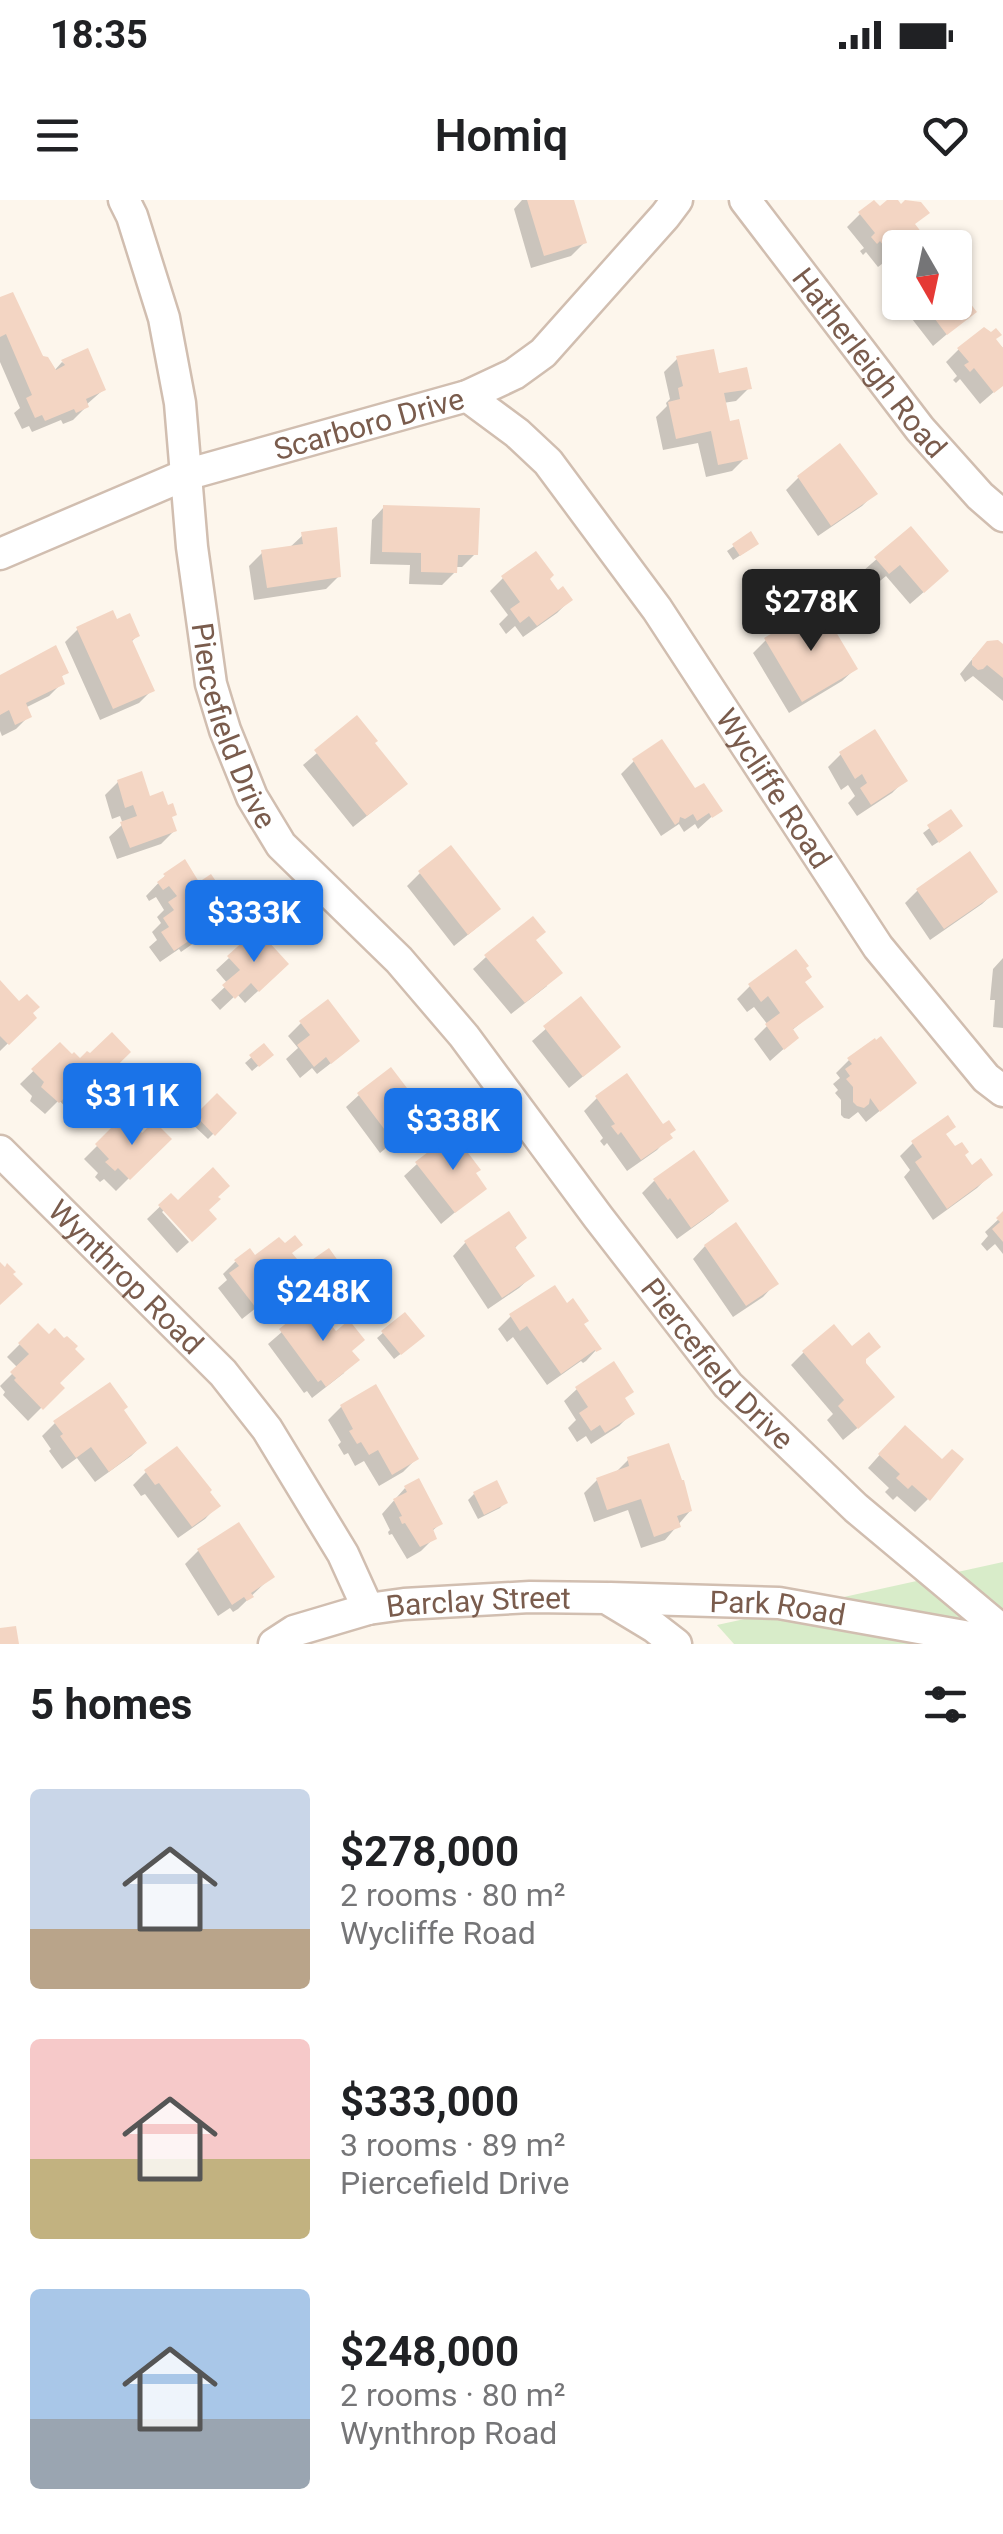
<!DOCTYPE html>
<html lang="en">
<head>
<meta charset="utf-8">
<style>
  body { margin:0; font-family:Roboto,sans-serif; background:#f6f6f6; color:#202124; height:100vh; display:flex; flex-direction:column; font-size:38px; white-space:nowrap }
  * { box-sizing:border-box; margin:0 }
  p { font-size:32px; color:#757577 }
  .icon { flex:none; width:55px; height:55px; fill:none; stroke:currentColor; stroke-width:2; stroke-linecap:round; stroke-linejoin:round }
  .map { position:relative; height:1444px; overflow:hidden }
  .side { display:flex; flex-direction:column; background:#fff; flex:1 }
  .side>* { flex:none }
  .needle { width:65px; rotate:171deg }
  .fabs { position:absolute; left:882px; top:30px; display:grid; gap:20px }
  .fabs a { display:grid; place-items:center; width:90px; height:90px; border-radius:10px; background:#fff; box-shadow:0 2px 8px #0004; font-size:50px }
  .price { position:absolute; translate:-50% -85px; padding:0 22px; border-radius:10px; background:#1a73e8; color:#fff; font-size:32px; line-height:65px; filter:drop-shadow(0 2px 5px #0008) }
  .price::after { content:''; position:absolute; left:50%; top:60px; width:30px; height:22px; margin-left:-15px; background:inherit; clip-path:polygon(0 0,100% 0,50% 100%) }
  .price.current { background:#222; color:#fff }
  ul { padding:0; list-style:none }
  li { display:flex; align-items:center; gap:30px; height:250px; padding:0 30px }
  li span { display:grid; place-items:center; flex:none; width:280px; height:200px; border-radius:10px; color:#555 }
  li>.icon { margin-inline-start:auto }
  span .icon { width:120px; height:120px; fill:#fffc; stroke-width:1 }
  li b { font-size:42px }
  h2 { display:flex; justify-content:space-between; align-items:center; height:120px; padding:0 30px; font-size:42px }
  .status { display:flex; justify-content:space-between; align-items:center; height:70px; padding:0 50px; background:#fff; direction:ltr }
  .status svg { height:28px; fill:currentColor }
  header { display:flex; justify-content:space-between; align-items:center; height:130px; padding:0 30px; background:#fff; font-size:45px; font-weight:600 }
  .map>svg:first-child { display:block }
</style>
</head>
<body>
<div class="status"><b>18:35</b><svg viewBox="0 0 49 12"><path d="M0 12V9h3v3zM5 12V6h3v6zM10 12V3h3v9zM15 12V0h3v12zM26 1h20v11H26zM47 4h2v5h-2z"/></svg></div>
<header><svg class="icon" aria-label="menu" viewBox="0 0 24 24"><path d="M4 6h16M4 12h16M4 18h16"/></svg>Homiq<svg class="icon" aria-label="heart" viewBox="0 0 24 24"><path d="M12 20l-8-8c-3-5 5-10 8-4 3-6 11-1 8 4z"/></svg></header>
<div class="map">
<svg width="1003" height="1444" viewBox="0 0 1003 1444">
  <rect width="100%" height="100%" fill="#fdf6ec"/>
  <path fill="#d8ecc9" d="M1003,1362V1444H734L717,1425Z"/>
  <path fill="#0003" d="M522,0H571L584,43L571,56L531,68L514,9Z
    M891,0H895L914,25L900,50L878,67L866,52L863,55L860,51L864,48L847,27L860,14L879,9Z
    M955,88L973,112L933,146L895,97L900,92V102H955Z
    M0,100L54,171L62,162L103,190L86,205V207L73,220L63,224L61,220L32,232L29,226L22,229L14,213L20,208L0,162Z
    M994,140L1003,148V184L980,204L960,179L956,183L953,180L957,176L946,162L959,149Z
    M677,159L749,188L736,201L723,203L728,224L745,258L732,271L706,277L698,243L663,250L656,217L667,206L666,203L670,199L664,172Z
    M799,277L875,293L862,306L818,336L786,290Z
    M384,307L475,354L462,367H455V372L442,385L409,384L410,365L370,364L372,320Z
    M911,329L933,384L910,404L886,376L875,385L863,371Z
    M303,335L339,376L326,389L254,400L249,366L262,353L288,349Z
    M750,335V349L733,360L727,351Z
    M503,378H547L558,394L570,400L557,413L523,437L515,426L506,434L499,424L508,415L490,391Z
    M116,422L137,436L131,442L152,490L139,503L100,520L65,442L78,429Z
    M766,440L855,469L842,481L789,513L753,453Z
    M1003,446V501L973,476L965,482L960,474L974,457Z
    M66,472L60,478L62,483L49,496L25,508L29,516L16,529L2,536L0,531V477Z
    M357,519L372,543L392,596L353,627L303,565Z
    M841,554L905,580L892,593L857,616L848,603L855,596L848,585L841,590L828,567Z
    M634,561L694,592L719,610L698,629L695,624L684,632L679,624L661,636L621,574Z
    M118,582L149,599L170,618L174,631L161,644L117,659L109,637L123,624L120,616L112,619L105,595Z
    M951,612L954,632L932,646L923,633Z
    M420,673L485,721L454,746L407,686Z
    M165,676L198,686L234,711L221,724L181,752L179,749L160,762L149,747L157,740L152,732L161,723L157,717L164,710L156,697L149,701L146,696Z
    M918,690L995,692L982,704L930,740L905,703Z
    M533,741L547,786L511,814L473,769L486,757Z
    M229,758L273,777L245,803L237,794L220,810L211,800L228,784L216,770Z
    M1003,758V828L993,827L995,800H990L993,769Z
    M803,768V783L820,807L791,831L796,838L770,861L754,839L768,825L754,807L747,812L737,799L750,786Z
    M0,784L34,818L0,851Z
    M580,799L604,859L569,888L532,841Z
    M301,823L344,853L317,874L312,868L300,878L286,859L298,848L288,836Z
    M60,845L80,861L128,852L68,910L59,900L45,914L30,901L32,896L20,884Z
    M264,846L265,860L252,871L245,863Z
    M849,860L914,883L866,922L858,912L849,919L844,918L841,915V900L835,893L838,890L833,884L840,878L836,873Z
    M359,895L425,916L380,953L346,907Z
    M217,897L234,913L208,939L191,923Z
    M597,898L668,935L669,937L657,950L627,971L607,943L604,946L600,941L603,938L584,911Z
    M947,919L944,936L955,950L962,955L972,969L990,975L977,988L933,1020L904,977L910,970L900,956L913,943Z
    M118,925L134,940L168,939L116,991L104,979L100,982L95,977L98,973L84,959Z
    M417,964L473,974L484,988L441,1024L404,976Z
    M654,981L726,1000L713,1013L677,1039L642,993Z
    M226,986L165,1009L162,1012L189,1042L177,1053L147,1019L171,996L177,1003Z
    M1003,1015V1054L995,1044L987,1051L981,1044L988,1036L985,1032Z
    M524,1038L514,1049L532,1076L519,1088L488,1109L453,1056L465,1043Z
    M705,1046L775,1084L763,1097L733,1117L693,1059Z
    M328,1051L332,1070L312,1085L302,1072Z
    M290,1054L293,1059L272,1078L266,1100L242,1119L218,1088L227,1080L223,1074L235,1062Z
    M313,1105L350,1152L344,1173L312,1198L307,1191L304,1193L268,1144Z
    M404,1115L416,1142L394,1159L377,1138Z
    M511,1116L582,1124L598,1148L586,1161L583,1163L581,1161L547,1185L513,1137L507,1142L498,1129Z
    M38,1126L49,1137L57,1183L61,1188L28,1221L3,1195L5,1192L0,1186L18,1168L7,1157Z
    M804,1152L864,1160L879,1210L843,1240L827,1220L833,1214L791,1165Z
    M375,1188L416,1259L403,1272L379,1286L364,1261L355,1266L348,1253L344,1255L338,1245L341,1242L328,1220L341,1207Z
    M577,1189L623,1200L632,1213L619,1226L591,1244L586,1236L577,1242L568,1228L576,1220L564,1201Z
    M121,1211L144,1243L131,1256L95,1282L77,1258L62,1269L49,1251L51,1249L42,1236L55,1223Z
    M892,1241L928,1299L915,1312L897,1296L893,1300L885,1292L889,1288L868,1268Z
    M628,1260L690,1311L665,1340L641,1348L628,1310L594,1322L584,1293L597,1280L615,1273Z
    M146,1272L217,1306L205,1319L178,1338L145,1294L141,1296L133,1285Z
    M405,1288L440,1324L431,1332L434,1338L421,1351L407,1359L392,1334L389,1335L388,1332L390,1330L382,1314Z
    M474,1294L505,1302L500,1308L478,1319L468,1300Z
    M238,1326L271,1377L238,1409L233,1412L230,1408L218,1416L185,1364L198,1351Z"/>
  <path fill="#f3d5c3" d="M527,0H574L587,43L544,56Z
    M874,0L880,6L887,0H898L901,4L905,0L921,2L930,13L915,24L922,33L904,48H900V50L892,57L880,41L877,44L871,37L875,33L858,12Z
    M955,84L977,112L947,135L922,102H955Z
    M13,92L43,156L48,157L56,170L65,165L61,160L88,148L106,190L86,199L89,207L76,213L74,209L45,221L42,215L35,218L26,198L32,195L6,134L0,137V97Z
    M984,127L991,132L996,128L1002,135L996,139L1003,148V186L994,193L974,168L970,172L964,165L969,162L957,148Z
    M714,149L719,173L747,167L752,189L724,193L730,221L739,219L748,259L718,265L711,231L676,239L668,202L680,199L678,188L683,186L676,156Z
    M840,243L878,294L831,326L797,276Z
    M383,305L480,308L478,355H458L457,373L421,372V353L382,352Z
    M911,326L949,371L924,393L900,365L889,374L874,357Z
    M337,327L341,377L267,388L261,350L303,344L301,332Z
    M751,331L759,344L740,356L732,344Z
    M536,351L554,375L550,379L558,390L563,386L573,400L537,426L529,416L520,423L510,409L520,402L501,376Z
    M820,405L858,469L802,502L764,438Z
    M113,410L117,419L130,413L140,436L132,440L155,491L113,509L76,427Z
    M998,440L1003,444V478L987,465L983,469L978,470L972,465V459L987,441Z
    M56,445L69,473L62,476L65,484L26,503L32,517L15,525L9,510L0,515V475Z
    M357,515L378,541L375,543L408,584L367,616L314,550Z
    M875,529L908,581L871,605L860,588L867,583L862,574L855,579L839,552Z
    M662,539L695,588L704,583L723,611L712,618L709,613L697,621L693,614L685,619L680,617L679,622L675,625L632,559Z
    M142,571L150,596L163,591L168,605L173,603L177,615L172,617L177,631L130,648L120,622L137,616L133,605L125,608L117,580Z
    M951,609L963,626L939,643L927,625Z
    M451,645L501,709L468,735L418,671Z
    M970,651L998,692L944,729L916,689Z
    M185,659L199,682L211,674L237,712L195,741L193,738L174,751L161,732L169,727L163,718L174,710L168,702L177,696L169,686L163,690L157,682L165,676L163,674Z
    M533,716L546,732L536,740L563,773L525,803L484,755Z
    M257,729L289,764L259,792L251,783L235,799L222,785L240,770L227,756Z
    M796,749L809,766L806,768L812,777L805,782L824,807L793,829L799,838L784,850L765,824L780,813L768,796L761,802L748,784Z
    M0,780L19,801L27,794L40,807L33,813L37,818L9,845L0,836Z
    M581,796L621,847L583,877L543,826Z
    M328,799L360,841L331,864L326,857L314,867L297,845L310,835L299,821Z
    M112,832L131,852L83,899L73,890L59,903L41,887L44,882L31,869L60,842L72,854L74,852L80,858L87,851L90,853Z
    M881,836L917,883L880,912L870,898L869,904L864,908L857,906L853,902V887L846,879L850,876L845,869L852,864L847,858L875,838L876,840Z
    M264,843L274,855L259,867L249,855Z
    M391,867L429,917L394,942L357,893Z
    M627,873L663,924L669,920L676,930L670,934L673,938L641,960L621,932L618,935L611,926L615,924L595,896Z
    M217,893L237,913L215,936L195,915Z
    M948,915L956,927L946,934L955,946L962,942L969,952L965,955L972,965L981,958L993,975L947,1009L915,962L922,957L911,941Z
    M118,921L134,936L140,930L142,933L154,921L172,939L130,980L118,968L115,971L105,962L109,959L95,944Z
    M453,933L481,970L476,973L487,989L455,1013L415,962Z
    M694,950L729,1001L691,1028L670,998L668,1000L653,979Z
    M213,967L230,986L218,997L221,999L209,1010L217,1019L192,1042L158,1005L171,993L178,1000Z
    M509,1011L527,1038L515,1047L535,1076L502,1098L464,1041Z
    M1003,1011V1042L992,1029L1000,1022L996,1018Z
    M736,1022L779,1084L746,1106L704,1045Z
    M295,1035L303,1045L292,1053L297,1059L273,1077L282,1088L256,1108L229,1073L239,1066L234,1060L250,1048L255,1055L279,1037L285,1043Z
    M329,1048L341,1065L319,1082L306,1064Z
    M0,1062L5,1067L7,1063L16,1072L13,1074L23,1084L0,1105Z
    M555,1085L567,1103L573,1098L589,1121L584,1124L602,1149L596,1152L595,1150L561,1174L527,1126L520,1131L509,1114Z
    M313,1102L336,1131L349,1120L365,1140L352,1151L360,1160L326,1187L321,1180L318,1182L279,1129Z
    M405,1112L425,1136L401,1155L381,1131Z
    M38,1123L49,1134L55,1128L64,1138L67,1136L78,1146L75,1149L85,1159L60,1183L65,1188L43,1210L14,1180L16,1178L10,1172L29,1154L18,1143Z
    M834,1124L852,1146L869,1132L881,1147L866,1159V1163L895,1197L858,1229L838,1206L844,1200L802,1151Z
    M614,1161L634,1192L625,1198L635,1214L605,1233L600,1225L591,1231L579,1213L588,1207L575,1187Z
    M110,1182L128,1207L124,1210L147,1243L109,1272L91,1247L76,1258L60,1236L63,1234L53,1221Z
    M376,1184L419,1259L392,1275L378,1250L369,1255L361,1242L357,1244L349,1231L353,1229L340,1205Z
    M905,1225L942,1259L952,1249L964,1259L930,1301L912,1285L908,1289L896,1278L900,1274L878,1254Z
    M669,1243L682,1280H684L692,1311L677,1316L681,1327L654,1337L641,1299L607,1310L596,1278L629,1266L627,1257Z
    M177,1246L212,1290L210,1292L221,1306L192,1327L159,1283L155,1285L144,1270Z
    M419,1278L443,1324L433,1329L437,1339L420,1347L405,1323L402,1324L399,1317L402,1316L393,1299L407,1292L404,1286Z
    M497,1280L508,1303L484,1315L473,1292Z
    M239,1322L275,1377L251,1393L254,1397L247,1401L244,1397L232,1405L197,1349Z
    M16,1426L19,1444H0V1428Z"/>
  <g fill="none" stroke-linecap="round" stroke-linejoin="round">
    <g stroke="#d1beb0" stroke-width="35">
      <g id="street">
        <path id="s1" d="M124,0L132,16L164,118L180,203L192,347L211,484L225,530L252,597L281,645L399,760L464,836L598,1017L728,1185L856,1308L1003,1431"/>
        <path id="s2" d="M745,0L920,229L980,296L1003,316"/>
        <path id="s3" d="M467,196L517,233L548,262L657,409L878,747L986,878L1003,891"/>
        <path id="s4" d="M0,354L185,275L467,196L514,174L543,153L665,16L677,0"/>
        <path id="s5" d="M0,951L223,1173L267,1229L343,1354L368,1409"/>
        <path id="s6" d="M610,1398L779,1403L1003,1443"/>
        <path id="s7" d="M274,1444L294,1431L368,1409L404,1404L530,1397L606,1398L654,1427L676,1444"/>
      </g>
    </g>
    <use href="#street" stroke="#fff" stroke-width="30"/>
  </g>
  <g text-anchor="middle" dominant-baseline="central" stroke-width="8" stroke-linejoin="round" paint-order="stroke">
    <g font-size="30" fill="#7a5c4d" stroke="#fffaf3">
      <text stroke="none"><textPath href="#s2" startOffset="205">Hatherleigh Road</textPath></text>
      <text stroke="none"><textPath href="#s4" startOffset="392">Scarboro Drive</textPath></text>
      <text stroke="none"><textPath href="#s1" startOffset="540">Piercefield Drive</textPath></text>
      <text stroke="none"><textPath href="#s3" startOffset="502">Wycliffe Road</textPath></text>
      <text stroke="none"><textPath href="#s5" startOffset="178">Wynthrop Road</textPath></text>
      <text stroke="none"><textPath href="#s1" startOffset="1350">Piercefield Drive</textPath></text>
      <text stroke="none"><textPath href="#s7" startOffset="212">Barclay Street</textPath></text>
      <text stroke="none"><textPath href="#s6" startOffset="168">Park Road</textPath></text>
    </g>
  </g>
</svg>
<div class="fabs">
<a><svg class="needle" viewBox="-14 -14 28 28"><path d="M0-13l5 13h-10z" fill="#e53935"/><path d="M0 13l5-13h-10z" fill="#757577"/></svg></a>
</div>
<b class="price current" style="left:811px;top:454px">$278K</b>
<b class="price" style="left:254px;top:765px">$333K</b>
<b class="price" style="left:132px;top:948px">$311K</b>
<b class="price" style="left:453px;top:973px">$338K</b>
<b class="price" style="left:323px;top:1144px">$248K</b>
</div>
<section class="side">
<h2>5 homes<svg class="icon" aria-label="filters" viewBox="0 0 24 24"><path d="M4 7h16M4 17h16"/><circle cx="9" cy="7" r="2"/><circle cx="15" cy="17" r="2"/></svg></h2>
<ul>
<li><span style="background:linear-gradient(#c9d6e8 70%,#b9a48a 0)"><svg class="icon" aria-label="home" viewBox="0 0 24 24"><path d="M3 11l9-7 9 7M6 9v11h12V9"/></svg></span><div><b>$278,000</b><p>2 rooms · 80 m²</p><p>Wycliffe Road</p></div></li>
<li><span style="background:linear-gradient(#f6c9c9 60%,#c2b280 0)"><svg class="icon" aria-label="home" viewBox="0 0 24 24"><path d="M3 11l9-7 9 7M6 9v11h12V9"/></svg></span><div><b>$333,000</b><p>3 rooms · 89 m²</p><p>Piercefield Drive</p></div></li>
<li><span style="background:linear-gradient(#a9c7e8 65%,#9aa5b1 0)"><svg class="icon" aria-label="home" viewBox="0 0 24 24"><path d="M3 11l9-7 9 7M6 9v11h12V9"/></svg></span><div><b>$248,000</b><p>2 rooms · 80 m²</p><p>Wynthrop Road</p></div></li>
</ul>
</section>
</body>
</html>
